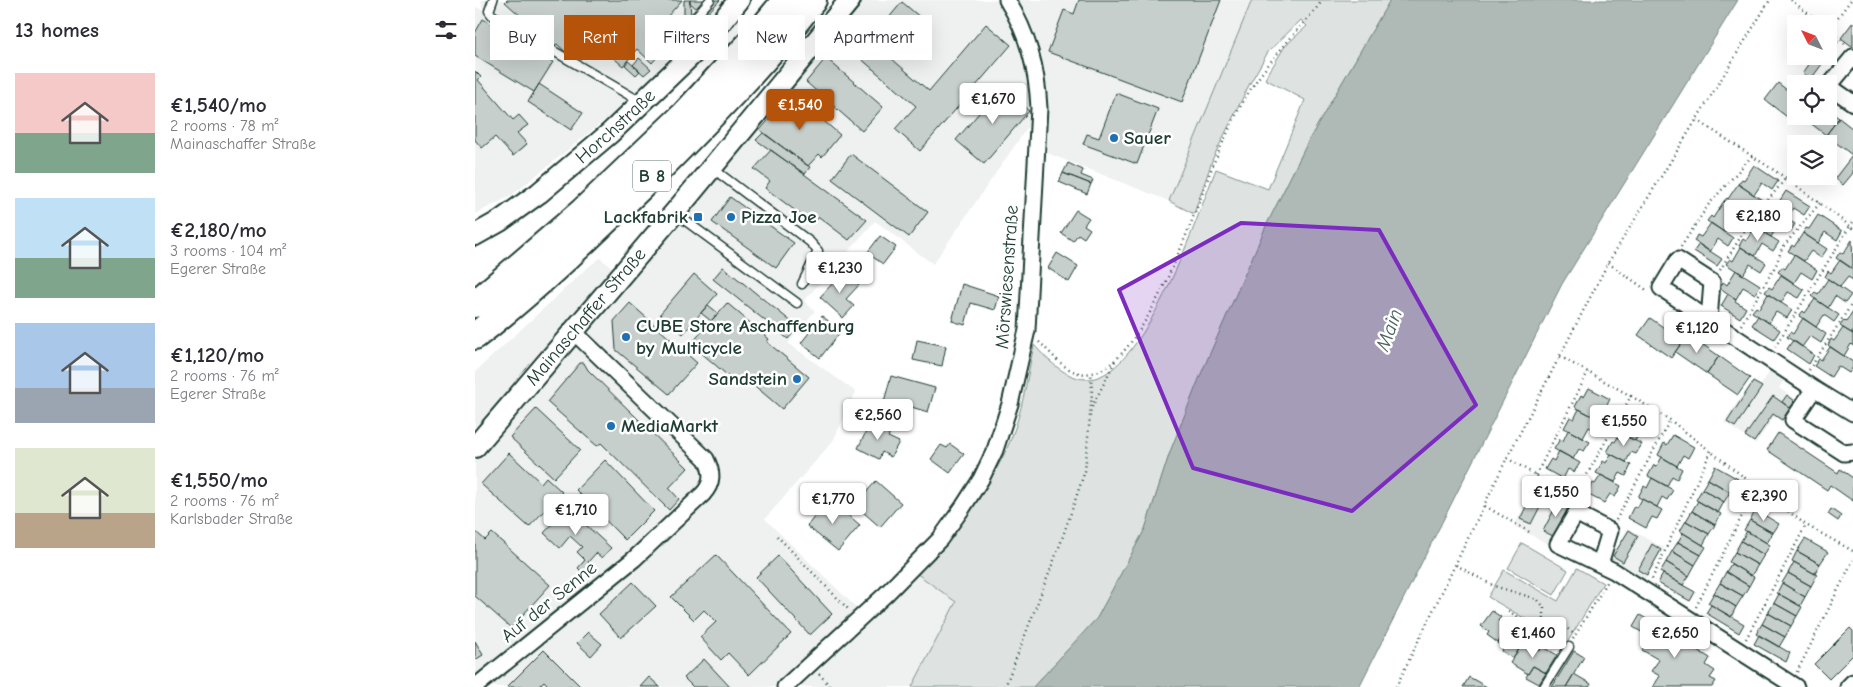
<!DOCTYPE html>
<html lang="en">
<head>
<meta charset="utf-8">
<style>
  body { margin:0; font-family:"Comic Neue",sans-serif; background:#f2f2f3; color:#2b2b33; height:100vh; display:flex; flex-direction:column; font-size:19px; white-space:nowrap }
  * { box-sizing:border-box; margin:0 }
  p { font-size:16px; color:#7c7c81 }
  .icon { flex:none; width:28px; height:28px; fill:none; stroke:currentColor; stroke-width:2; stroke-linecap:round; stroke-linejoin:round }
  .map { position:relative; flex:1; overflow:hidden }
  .side { display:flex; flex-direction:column; background:#fff; width:475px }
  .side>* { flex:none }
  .top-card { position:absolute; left:15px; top:15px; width:475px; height:45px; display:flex; gap:10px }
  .needle { width:32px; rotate:312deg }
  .controls { position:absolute; left:1312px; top:15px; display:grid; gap:10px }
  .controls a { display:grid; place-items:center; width:50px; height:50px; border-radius:0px; background:#fff; box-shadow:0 5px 20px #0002; font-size:25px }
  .price { position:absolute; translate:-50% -42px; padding:0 11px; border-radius:5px; background:#fff; color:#222; font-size:16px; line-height:32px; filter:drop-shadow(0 1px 2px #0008) }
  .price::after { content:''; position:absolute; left:50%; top:30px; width:15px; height:11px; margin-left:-8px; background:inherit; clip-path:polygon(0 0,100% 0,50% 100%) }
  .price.active { background:#b45309; color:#fff }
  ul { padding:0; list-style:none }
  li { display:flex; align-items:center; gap:15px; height:125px; padding:0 15px }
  li span { display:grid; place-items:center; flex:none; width:140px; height:100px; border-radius:0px; color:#555 }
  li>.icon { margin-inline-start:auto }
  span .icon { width:60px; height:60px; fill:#fffc; stroke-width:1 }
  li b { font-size:21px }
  h2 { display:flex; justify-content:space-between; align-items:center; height:60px; padding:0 15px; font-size:21px }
  .tag { padding:0 18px; border-radius:0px; background:#fff; box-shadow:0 5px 20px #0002; font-size:18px; line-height:45px }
  .tag.active { background:#b45309; color:#fff }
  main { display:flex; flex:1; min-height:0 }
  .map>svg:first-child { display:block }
</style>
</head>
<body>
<main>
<section class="side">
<h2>13 homes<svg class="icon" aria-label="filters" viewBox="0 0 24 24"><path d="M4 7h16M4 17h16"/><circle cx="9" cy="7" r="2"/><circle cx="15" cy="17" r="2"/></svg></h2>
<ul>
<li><span style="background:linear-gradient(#f6c9c9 60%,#7fa58c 0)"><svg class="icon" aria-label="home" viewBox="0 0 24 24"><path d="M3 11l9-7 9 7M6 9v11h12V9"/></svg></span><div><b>€1,540/mo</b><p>2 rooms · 78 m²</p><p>Mainaschaffer Straße</p></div></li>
<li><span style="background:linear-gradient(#bfe0f5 60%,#7fa58c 0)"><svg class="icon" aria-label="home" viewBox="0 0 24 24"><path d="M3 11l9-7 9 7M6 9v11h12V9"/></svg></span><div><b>€2,180/mo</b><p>3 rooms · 104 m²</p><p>Egerer Straße</p></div></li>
<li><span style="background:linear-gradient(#a9c7e8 65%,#9aa5b1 0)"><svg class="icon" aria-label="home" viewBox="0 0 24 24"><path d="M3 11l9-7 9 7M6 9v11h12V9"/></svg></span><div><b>€1,120/mo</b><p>2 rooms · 76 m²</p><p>Egerer Straße</p></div></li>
<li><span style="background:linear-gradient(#dfe7d0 65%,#b9a48a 0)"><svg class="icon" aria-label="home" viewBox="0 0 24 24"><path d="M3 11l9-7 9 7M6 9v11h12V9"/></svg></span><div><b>€1,550/mo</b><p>2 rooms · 76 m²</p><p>Karlsbader Straße</p></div></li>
</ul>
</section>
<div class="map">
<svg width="1378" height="687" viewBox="0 0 1378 687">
  <rect width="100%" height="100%" fill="#fff"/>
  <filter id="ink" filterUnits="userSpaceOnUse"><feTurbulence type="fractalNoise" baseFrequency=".02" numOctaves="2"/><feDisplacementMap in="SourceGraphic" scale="10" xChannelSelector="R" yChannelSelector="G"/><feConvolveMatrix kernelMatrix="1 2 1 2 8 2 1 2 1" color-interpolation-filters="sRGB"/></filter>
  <g filter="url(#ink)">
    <path fill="#eef1f0" d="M6,0H249L185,68L131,119L36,196L0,214V7L8,10Z
      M384,0H777L694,201L567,151L563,112L458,264L400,221L329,301L340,311L313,343L381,392L358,441L290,519L390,616L441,573L481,602L437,687H0V372L112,268L125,258L152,279Z
      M1295,371L1309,380L1304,388L1322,400L1307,422L1299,417L1280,444L1249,422L1278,380L1286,385Z
      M1063,481L1099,501L1075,545L1039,526Z
      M1153,528L1189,548L1169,581L1134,561Z"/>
    <path fill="#dee3e2" stroke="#7e908b" d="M777,0H915L835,138L792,224L726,374L695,452L670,529L622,618L558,687H437L481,602L441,573C479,529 521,484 540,428C549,401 553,373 559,345C574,361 595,384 620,378C673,364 722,217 741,169L793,189L830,100L790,79L810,46L832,26L826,20L793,52L774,85L738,158L719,214L694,201Z
      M1047,543L1093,570L1079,595L1033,568Z
      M1102,568L1128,583L1092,643L1013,597L1029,570L1083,601Z"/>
    <path fill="#afbab7" stroke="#758883" d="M915,0H1263L1087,284L884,687H558L622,618L670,529L695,452L726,374L792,224L835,138Z"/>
    <path fill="#c7cfcc" stroke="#1f3d34" d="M32,0H207L191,18L205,31L177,63L162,49L148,66L114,37L96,57L82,44L79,46L30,2Z
      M209,0H215L216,18H209Z
      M216,0H245L230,16L214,2Z
      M604,0H746L707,102L573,52L589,10L599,14Z
      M427,2L446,18L431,36L412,20Z
      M8,19L78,62L59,92L0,56V33Z
      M1378,22V47L1366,38Z
      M376,24L401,46L411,34L419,41L409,52L454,91L511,24L536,45L445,151L420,129L441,106L363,39Z
      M1355,36L1363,42L1354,55V37Z
      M1340,56H1353L1336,79L1328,73Z
      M164,58L176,69L169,75L158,65Z
      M351,58L408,107L387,131L331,82Z
      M153,61L165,71L161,75L150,65Z
      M0,71L6,77L3,80L38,120L44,115L53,125L42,133L52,144L38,156L20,137L7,148L0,140Z
      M1303,83L1321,97V116H1325L1320,123L1290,100Z
      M64,84L108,113L96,130L53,102Z
      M526,87L554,111L509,164L481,140Z
      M317,93L365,135L347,157L344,154L333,166L285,130Z
      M641,93L683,109L662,164L608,144L612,134L624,138Z
      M1354,111L1364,118L1351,135L1326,116H1354Z
      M1364,118L1378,129L1377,155L1351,135Z
      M288,133L335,167L330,174L281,140Z
      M296,150L392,220L374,240L344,217L338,224L290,188L295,181L279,169Z
      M376,154L453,212L434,237L357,179Z
      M1377,156L1378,173L1368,185L1360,178Z
      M593,163L608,170L606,175L618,180L616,184L588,173Z
      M1279,165L1303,181L1297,190L1287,183L1279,195L1263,184L1267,179L1269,180Z
      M588,173L616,184L612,194L584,182Z
      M1263,184L1287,200L1282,208L1271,201L1264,212L1249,201L1252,198L1253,199Z
      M1311,191L1335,206L1329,215L1318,208L1312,219L1295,209L1299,203L1302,205Z
      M255,197L319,243L301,268L237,222Z
      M1249,201L1274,218L1269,225L1258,218L1249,232L1232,221L1236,216L1238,218Z
      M1295,209L1320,224L1315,232L1303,225L1296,237L1280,227L1284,221L1287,223Z
      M601,210L614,218L609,225L615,229L609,238L603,234L598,241L586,233Z
      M1343,215L1367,231L1362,240L1350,232L1343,243L1328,233L1331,228L1334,229Z
      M1236,223L1258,238L1253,246L1243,239L1235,252L1219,241L1222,235L1226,237Z
      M1280,227L1304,242L1298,251L1287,244L1280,256L1264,246L1268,239L1271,241Z
      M1328,233L1352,249L1346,258L1336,251L1329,261L1313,251L1317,245L1319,247Z
      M405,236L421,247L408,264L392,253Z
      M1377,240L1378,265L1376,268L1361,258L1365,252L1368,254Z
      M1224,244L1247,259L1242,266L1219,251Z
      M1266,247L1291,263L1286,271L1275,264L1268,275L1251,264L1255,259L1258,261Z
      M582,253L603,266L594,282L573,268Z
      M1319,255L1342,270L1337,279L1326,272L1319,283L1303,272L1307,267L1310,269Z
      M1365,260L1378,269V280L1373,277L1365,287L1350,277L1353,271L1356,273Z
      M248,267L323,327L313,339L238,279Z
      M1261,270L1285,285L1280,294L1268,287L1261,299L1245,288L1248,282L1252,285Z
      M369,271L384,285L371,299L379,306L368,318L345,297Z
      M219,274L242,294L208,334L185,314Z
      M1306,275L1329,290L1324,298L1313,292L1306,303L1290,292L1294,287L1297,289Z
      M1353,279L1376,295L1370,303L1360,296L1353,308L1336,296L1340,292L1343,294Z
      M487,284L524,296L520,310L496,303L490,325L477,321Z
      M1253,294L1261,299L1260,301L1271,308L1265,318L1246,306Z
      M1293,294L1317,310L1312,318L1301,312L1294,323L1277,312L1281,307L1284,309Z
      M1340,299L1364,315L1359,322L1349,315L1341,327L1324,316L1328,311L1330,313Z
      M155,303L222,363L194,394L141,350L139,321Z
      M252,303L294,339L292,342L334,377L307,409L267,375L260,382L216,344Z
      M233,305L243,313L236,321L226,313Z
      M1378,312V334L1365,326L1369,320L1371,322Z
      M347,316L366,331L345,358L326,343Z
      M1283,316L1305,330L1299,339L1277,325Z
      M1175,318L1208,341L1196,358L1163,335Z
      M1328,318L1351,334L1346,343L1335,336L1327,347L1312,337L1315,332L1318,334Z
      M1368,328L1378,334V346L1376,344L1369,356L1353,345L1356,339L1359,341Z
      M1213,334L1244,356L1232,374L1200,352Z
      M442,340L471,346L467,366L438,360Z
      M1318,340L1339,355L1334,364L1312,349Z
      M1355,347L1378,362V367L1374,373L1363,366L1356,377L1339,366L1344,359L1346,360Z
      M1244,356L1275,378L1263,395L1232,374Z
      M105,363H109L113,370L213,468L194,488L204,499L194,510L126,443L122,446L72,402Z
      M416,376L460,388L453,412L433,406L431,415L407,409Z
      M1278,382L1287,387L1260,427L1252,422Z
      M1114,388L1135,399L1130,409L1124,406L1119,417L1100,407L1106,395L1109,397Z
      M1312,395L1320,401L1315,408L1307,402Z
      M1298,396L1315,408L1307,420L1298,414L1279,442L1270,436Z
      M61,409L105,450L79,478L35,437Z
      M1104,409L1125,420L1119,430L1114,427L1108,438L1089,428L1095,417L1099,419Z
      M1156,411L1177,423L1172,433L1166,430L1160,441L1142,431L1148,420L1150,421Z
      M397,420L417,430L413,437L424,442L416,457L407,452L404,459L383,448Z
      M1093,430L1115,442L1109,451L1104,449L1098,459L1079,449L1085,439L1088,441Z
      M1145,433L1167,444L1161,454L1156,452L1151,462L1132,452L1138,441L1140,442Z
      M1303,433L1363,473L1365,469L1378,478V501L1355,485L1352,490L1292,450Z
      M1198,435L1219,447L1213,458L1208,455L1202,466L1183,455L1189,443L1192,445Z
      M475,444L489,454L475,473L456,459L466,445L472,448Z
      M1084,451L1105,463L1099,472L1093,469L1088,479L1070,469L1076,459L1079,461Z
      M34,453L66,483L71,477L87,492L54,527L6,484Z
      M1136,454L1156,465L1151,476L1145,473L1140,482L1121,473L1128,461L1131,463Z
      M1187,457L1207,469L1202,479L1197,476L1192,486L1173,476L1179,465L1182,466Z
      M130,460L179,511L150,540L101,490Z
      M1240,466L1263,479L1255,492L1233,479Z
      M1126,475L1146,486L1140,497L1135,494L1129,503L1112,494L1118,483L1120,484Z
      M1177,478L1198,490L1192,500L1187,497L1182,507L1163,497L1169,486L1172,488Z
      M1233,479L1255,492L1249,502L1227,489Z
      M401,481L426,503L405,527L380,505Z
      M1061,487L1072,493L1056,524L1045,519Z
      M1227,489L1249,502L1243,513L1221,500Z
      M354,499L385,525L363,551L332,526Z
      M1167,499L1187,510L1182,519L1177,517L1171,528L1153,518L1159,506L1162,508Z
      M1084,500L1094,506L1078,536L1068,531Z
      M1223,501L1246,514L1240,525L1217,511Z
      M87,503L136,548L127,558L121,553L113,562L118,567L111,576L103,568L110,560L102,552L107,547L95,536L85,548L69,533L81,520L76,515Z
      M1356,509L1366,516L1363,521L1353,514Z
      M1281,510L1304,524L1298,533L1275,520Z
      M1217,511L1240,525L1234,534L1211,521Z
      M1275,520L1298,533L1292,543L1269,530Z
      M1211,521L1234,534L1228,545L1205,531Z
      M1154,530L1163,536L1148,562L1138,556Z
      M0,531L10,540L17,533L75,585L36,628L0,596Z
      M1272,531L1295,545L1289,555L1266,541Z
      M1208,533L1231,547L1226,555L1203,542Z
      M1330,539L1353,552L1345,564L1322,551Z
      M1266,541L1289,555L1283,565L1260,552Z
      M1203,542L1226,555L1220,565L1197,551Z
      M1177,544L1186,550L1172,575L1163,570Z
      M1197,551L1220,565L1214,576L1191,562Z
      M1322,551L1345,564L1340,574L1317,561Z
      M1260,552L1283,565L1276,576L1254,562Z
      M241,555L316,634L274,675L253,653L246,660L225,637L241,622L229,610L219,620L196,597Z
      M303,556L357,614L335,635L281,577Z
      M1191,562L1214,576L1208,585L1185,572Z
      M1319,562L1342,575L1336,586L1313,573Z
      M1256,564L1279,577L1274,586L1251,572Z
      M1251,572L1274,586L1268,596L1245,583Z
      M1313,573L1336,586L1330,597L1307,583Z
      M1188,574L1220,592L1215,601L1183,583Z
      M158,582L181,606L146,638L124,614Z
      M1245,583L1268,596L1261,607L1239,593Z
      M1307,583L1330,597L1325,606L1302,593Z
      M1239,593L1261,607L1256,617L1233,603Z
      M1304,594L1327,607L1322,616L1299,603Z
      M1299,603L1322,616L1316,626L1293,613Z
      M1236,605L1269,624L1264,633L1231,613Z
      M1017,611L1026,617L1023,621L1033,628L1023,643L1012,635L1014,632L1006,626Z
      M1293,613L1316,626L1310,637L1287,624Z
      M1165,615L1235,658L1231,665L1240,671L1235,678L1241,681L1237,687H1178L1185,676L1176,671L1184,660L1167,650L1175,637L1158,627Z
      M1287,624L1310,637L1304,647L1281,634Z
      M1033,628L1041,634L1040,636L1048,642L1038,659L1027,651L1029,647L1023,643Z
      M1375,628L1378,631V655L1354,679L1339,664Z
      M113,632L127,644L116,656L102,643Z
      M1284,635L1315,653L1311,662L1279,644Z
      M0,641L8,655L0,660Z
      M1047,645L1056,651L1058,646L1065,651L1067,646L1082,655L1071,673L1058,666L1053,674L1035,663Z
      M69,650L106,687H75L69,681L63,687H32Z
      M1099,651L1109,657L1091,687H1077Z
      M229,659L255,687H218L209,678Z
      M1058,666L1071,673L1064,684L1051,677Z
      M1099,674L1116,684L1114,687H1091Z
      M174,677L185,687H165Z
      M994,677L1012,687H988Z"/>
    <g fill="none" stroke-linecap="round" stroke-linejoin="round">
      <g stroke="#1f3d34" stroke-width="11">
        <path id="service" d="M18,0L14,11L17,15L166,102
          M230,41L216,22L235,0
          M237,168L335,242L343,251L327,284
          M200,213L322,303
          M1069,687L1094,647"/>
      </g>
      <g stroke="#1f3d34" stroke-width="19">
        <path id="minor" d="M1378,57L1354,86L1378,103
          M1234,320L1237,282L1203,260L1186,288L1339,389
          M1378,413L1339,389L1318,420L1369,453L1378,452
          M1125,564L1135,531L1101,513L1083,544L1139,571L1321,687
          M0,687L159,559L228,494C238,483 238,473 231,459L98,331
          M310,687L411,594L465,539L488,507L506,479L520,450L535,404L552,330L564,108C562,68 553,34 532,0
          M1373,687L1378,682"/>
      </g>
      <g stroke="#1f3d34" stroke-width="24">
        <g id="tertiary">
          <path id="s1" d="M0,235L25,221L64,193L135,133L230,42L264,0"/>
          <path id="s2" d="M0,447L206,205L375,0"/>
        </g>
      </g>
      <g stroke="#1f3d34" stroke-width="30">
        <path id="trunk" d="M0,304L108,211L210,114L279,39L311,0
          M0,336C63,287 120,231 177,176C233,120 289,63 338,0"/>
      </g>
      <path stroke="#1f3d34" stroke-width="2.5" stroke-dasharray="1 4" stroke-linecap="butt" d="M1316,0L1346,24
        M1354,29L1376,0
        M1354,30L1371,45
        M1222,120L1277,156
        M1206,247L1234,204L1277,156L1311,178L1375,226L1378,222
        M1133,263L1173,291
        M1245,270L1275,222L1311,178
        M1266,325L1301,265L1307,248L1345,203
        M564,342C579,355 593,378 617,373C669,364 721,209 739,162C747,144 756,125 765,107C787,67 815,40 844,5L847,0
        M1300,347L1375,226L1378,229
        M1334,370L1378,302
        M1156,396L1195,420L1331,525L1378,551
        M617,407L640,361
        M1032,458L1099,498L1156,396L1084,356
        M1061,475L1113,372
        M1010,506L1056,533
        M1141,520L1195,420
        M302,536L374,610
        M981,565L1019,586L1062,599L1069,607V619L1073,624L1085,622L1100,635
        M1177,579L1236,451
        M1221,607L1281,488
        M1033,611L1086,642
        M1098,639L1133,581
        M1271,639L1331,525
        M1322,672L1378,560
        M344,674L356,687
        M530,687L586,542L610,471L617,393L616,374
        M921,687L1032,458L1133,263L1295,0"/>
      <use href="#service" stroke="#fff" stroke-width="8"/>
      <use href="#minor" stroke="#fff" stroke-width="15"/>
      <use href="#tertiary" stroke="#fff" stroke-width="20"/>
      <use href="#trunk" stroke="#fff" stroke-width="26"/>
    </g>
  </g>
  <path fill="#7b2cbf" fill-opacity="0.2" stroke="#7b2cbf" stroke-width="4" stroke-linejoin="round" d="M766,223L904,230L1001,405L877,511L718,468L644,290Z"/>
  <g fill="#1f6fb2" stroke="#fff" stroke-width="2">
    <circle cx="639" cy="138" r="5"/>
    <rect x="218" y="212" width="10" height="10" rx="2.5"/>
    <circle cx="256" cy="217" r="5"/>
    <circle cx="151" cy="337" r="5"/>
    <circle cx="322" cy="379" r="5"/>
    <circle cx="136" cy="426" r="5"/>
  </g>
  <g text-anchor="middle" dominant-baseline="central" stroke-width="5" stroke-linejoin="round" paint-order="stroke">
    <rect fill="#fff" stroke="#627771" stroke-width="1" x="158" y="160.5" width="38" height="31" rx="4"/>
    <g font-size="18" font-weight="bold" fill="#1f3d34">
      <text x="177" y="176">B 8</text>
    </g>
    <g font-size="19" fill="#1f3d34" stroke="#fff">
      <text stroke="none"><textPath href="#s1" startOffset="178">Horchstraße</textPath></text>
      <text transform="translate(532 277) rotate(-86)">Mörswiesenstraße</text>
      <text stroke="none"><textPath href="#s2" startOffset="171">Mainaschaffer Straße</textPath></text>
      <text transform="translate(74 602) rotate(-39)">Auf der Senne</text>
    </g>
    <g font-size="19" font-weight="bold" fill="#1f3d34" stroke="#fff" text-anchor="start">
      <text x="649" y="138">Sauer</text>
      <text x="213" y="217" text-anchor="end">Lackfabrik</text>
      <text x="266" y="217">Pizza Joe</text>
      <text x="161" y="326">CUBE Store Aschaffenburg<tspan x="161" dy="22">by Multicycle</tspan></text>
      <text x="312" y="379" text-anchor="end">Sandstein</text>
      <text x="146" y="426">MediaMarkt</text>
    </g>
    <g font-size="20" font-style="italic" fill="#4a625b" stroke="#fff">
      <text transform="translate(914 330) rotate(-70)">Main</text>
    </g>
  </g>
</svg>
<div class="controls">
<a><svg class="needle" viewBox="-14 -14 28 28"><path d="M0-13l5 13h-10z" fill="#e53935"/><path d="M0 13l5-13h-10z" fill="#7c7c81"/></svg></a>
<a><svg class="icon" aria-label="locate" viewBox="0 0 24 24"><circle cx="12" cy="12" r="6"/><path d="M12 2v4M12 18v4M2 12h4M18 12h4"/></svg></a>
<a><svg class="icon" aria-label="layers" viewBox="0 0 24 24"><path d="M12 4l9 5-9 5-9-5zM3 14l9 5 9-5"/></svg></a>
</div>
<b class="price" style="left:518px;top:125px">€1,670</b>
<b class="price active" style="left:325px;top:131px">€1,540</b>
<b class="price" style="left:1283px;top:242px">€2,180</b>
<b class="price" style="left:365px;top:294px">€1,230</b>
<b class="price" style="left:1222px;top:354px">€1,120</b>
<b class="price" style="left:403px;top:441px">€2,560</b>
<b class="price" style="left:1149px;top:447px">€1,550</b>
<b class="price" style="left:1081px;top:518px">€1,550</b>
<b class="price" style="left:1289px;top:522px">€2,390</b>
<b class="price" style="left:358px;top:525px">€1,770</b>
<b class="price" style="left:101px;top:536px">€1,710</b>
<b class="price" style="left:1058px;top:659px">€1,460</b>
<b class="price" style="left:1200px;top:659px">€2,650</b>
<div class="top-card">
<a class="tag">Buy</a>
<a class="tag active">Rent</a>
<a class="tag">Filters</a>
<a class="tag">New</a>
<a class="tag">Apartment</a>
</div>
</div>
</main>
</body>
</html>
